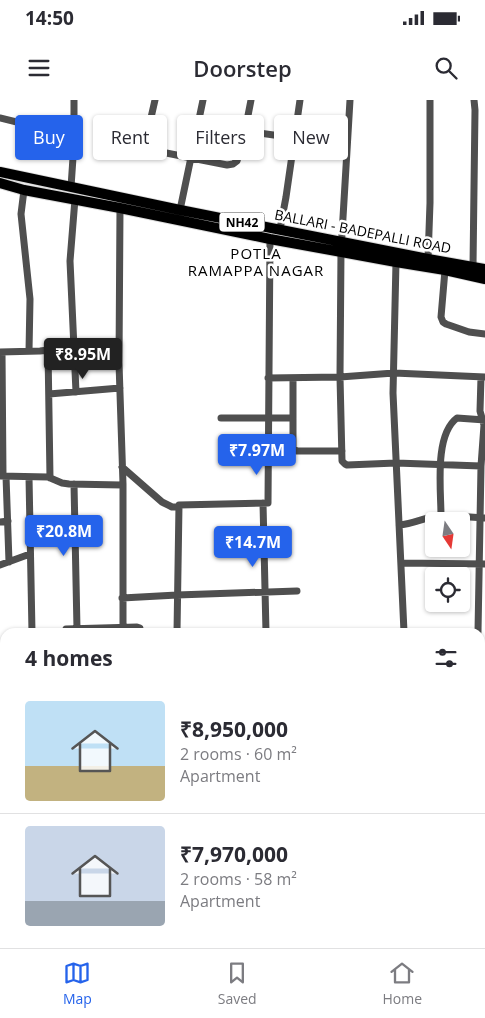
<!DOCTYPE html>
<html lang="en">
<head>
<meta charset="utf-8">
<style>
  body { margin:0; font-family:"Open Sans",sans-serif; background:#f2f2f3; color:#2b2b33; height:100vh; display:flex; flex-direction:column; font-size:19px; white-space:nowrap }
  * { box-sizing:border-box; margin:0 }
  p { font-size:16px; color:#7c7c81 }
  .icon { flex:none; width:28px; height:28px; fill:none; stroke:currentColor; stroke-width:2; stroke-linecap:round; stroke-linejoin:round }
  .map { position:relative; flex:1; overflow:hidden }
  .sheet { position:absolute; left:0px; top:528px; width:485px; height:321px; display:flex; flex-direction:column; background:#fff; border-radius:15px 15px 0 0; box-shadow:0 1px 4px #0004 }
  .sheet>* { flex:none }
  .top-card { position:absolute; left:15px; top:15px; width:455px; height:45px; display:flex; gap:10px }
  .needle { width:32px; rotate:167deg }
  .tools { position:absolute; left:425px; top:412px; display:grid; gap:10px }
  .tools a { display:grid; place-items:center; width:45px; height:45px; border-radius:5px; background:#fff; box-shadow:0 1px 4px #0004; font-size:25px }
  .price { position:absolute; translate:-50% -42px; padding:0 11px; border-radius:5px; background:#2563eb; color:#fff; font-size:16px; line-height:32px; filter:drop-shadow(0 1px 2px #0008) }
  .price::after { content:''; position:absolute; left:50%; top:30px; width:15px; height:11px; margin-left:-8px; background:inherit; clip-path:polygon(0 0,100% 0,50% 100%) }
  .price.current { background:#222; color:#fff }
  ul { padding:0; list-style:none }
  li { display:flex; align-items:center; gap:15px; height:125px; padding:0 25px }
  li+li { border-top:1px solid #e1e1e2 }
  li span { display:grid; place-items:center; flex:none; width:140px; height:100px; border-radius:5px; color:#555 }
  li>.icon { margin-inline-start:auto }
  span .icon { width:60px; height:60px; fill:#fffc; stroke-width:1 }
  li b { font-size:21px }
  h2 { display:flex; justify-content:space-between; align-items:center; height:60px; padding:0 25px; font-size:21px }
  .chip { padding:0 18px; border-radius:5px; background:#fff; box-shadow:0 1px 4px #0004; font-size:18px; line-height:45px }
  .chip.current { background:#2563eb; color:#fff }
  .status { display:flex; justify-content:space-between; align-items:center; height:35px; padding:0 25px; background:#fff; direction:ltr }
  .status svg { height:14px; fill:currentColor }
  header { display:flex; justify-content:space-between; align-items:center; height:65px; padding:0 25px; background:#fff; font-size:22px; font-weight:600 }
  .dock { display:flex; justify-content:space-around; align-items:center; height:70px; border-top:1px solid #e1e1e2; background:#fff; font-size:14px; color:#7c7c81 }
  .dock a { display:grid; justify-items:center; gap:2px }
  .dock .current { color:#2563eb }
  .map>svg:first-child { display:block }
</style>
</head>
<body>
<div class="status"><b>14:50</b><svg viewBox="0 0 49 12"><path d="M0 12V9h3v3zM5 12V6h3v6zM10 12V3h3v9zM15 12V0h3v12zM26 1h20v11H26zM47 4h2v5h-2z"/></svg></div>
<header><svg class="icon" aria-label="menu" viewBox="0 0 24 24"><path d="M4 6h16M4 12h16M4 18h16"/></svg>Doorstep<svg class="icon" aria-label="search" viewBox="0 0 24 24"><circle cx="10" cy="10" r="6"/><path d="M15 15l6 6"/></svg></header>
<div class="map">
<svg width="485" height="848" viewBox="0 0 485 848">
  <rect width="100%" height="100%" fill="#fff"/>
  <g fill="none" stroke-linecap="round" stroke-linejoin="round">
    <g stroke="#dbdbdb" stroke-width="12">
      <path id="highway" d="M0,72L180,110L428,159L485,169
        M0,83L24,90L120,108L270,139L396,162L445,170L485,179"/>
    </g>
    <path stroke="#4f4f4f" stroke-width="7" d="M155,0L145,44L146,49L227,65L233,64L237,61L244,36L251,0
      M350,0L341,151L340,277L342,361L345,364L347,365L396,363L481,366
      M0,18L41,28
      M245,31L295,38
      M71,87L74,43V0
      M24,90L21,114L30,199L29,251
      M75,99L70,161L76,292
      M120,108L119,263L123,384V527
      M180,110L203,0
      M280,129L286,97L300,0
      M428,159L430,103V0
      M396,162L393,293L404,532
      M473,166L475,10L474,0
      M445,170L441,217L443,222L446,224L469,232L485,234
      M48,250L50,378
      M0,252L40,251L74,247H119
      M2,252L3,376
      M268,278L340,277L394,273L485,277
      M293,278V349L297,351H342
      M49,294L120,288
      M221,318H293
      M122,367L162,402L172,407H179
      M0,376L48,377L62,383L69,384L122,385
      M6,376L9,462
      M29,377L32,532
      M74,384L77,529
      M263,403L266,532
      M441,416C441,390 434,335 457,318L485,320
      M0,422L8,421
      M399,425C413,424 426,417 440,415L485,418
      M401,463L485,464
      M0,465L30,454
      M122,498L177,495L297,491
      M66,529L137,527L140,528V532
      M177,532L179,405L268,403L270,139
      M478,532L481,366L484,325L480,311L481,277
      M480,549H485
      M480,573L485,574
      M480,598H485
      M0,665H5
      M480,708L485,707
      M0,756H5
      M0,823L5,819
      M0,829L3,848
      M32,844L39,848
      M95,844L96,848
      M179,844L180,848
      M220,844L221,848
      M138,848L162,844
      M405,848V844
      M466,848L467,844"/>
    <use href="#highway" stroke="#000" stroke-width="10"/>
  </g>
  <g text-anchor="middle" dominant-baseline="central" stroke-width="5" stroke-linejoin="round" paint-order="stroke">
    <rect fill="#fff" stroke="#4c4c4c" stroke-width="1" x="219.5" y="112.5" width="45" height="19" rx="4"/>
    <g font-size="12" font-weight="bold" fill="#000">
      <text x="242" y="122">NH42</text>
    </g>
    <g font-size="14" fill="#000" stroke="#fff">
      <text transform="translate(363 131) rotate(11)">BALLARI - BADEPALLI ROAD</text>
    </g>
    <g font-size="15" letter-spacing="1" fill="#000" stroke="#fff">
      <text x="256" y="153">POTLA<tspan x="256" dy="17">RAMAPPA NAGAR</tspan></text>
    </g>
  </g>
</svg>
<div class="tools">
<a><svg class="needle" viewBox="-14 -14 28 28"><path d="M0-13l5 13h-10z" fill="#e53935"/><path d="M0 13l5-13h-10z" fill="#7c7c81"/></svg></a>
<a><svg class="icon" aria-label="locate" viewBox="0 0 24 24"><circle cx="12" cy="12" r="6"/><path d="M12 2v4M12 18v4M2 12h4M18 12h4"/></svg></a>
</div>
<b class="price current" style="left:83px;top:280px">₹8.95M</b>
<b class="price" style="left:257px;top:376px">₹7.97M</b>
<b class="price" style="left:64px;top:457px">₹20.8M</b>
<b class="price" style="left:253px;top:468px">₹14.7M</b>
<div class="top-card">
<a class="chip current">Buy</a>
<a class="chip">Rent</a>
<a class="chip">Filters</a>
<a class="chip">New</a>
</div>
<section class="sheet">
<h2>4 homes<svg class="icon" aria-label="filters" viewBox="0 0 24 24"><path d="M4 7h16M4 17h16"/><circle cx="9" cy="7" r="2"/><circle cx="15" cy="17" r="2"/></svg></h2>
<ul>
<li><span style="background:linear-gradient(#bfe0f5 65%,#c2b280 0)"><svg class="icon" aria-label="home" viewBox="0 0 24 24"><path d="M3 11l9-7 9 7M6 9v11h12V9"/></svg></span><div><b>₹8,950,000</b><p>2 rooms · 60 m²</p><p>Apartment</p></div></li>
<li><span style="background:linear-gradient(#c9d6e8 75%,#9aa5b1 0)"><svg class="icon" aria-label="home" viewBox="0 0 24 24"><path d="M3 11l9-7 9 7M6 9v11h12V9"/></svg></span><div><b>₹7,970,000</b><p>2 rooms · 58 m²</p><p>Apartment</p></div></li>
</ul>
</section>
</div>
<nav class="dock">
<a class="current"><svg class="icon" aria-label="map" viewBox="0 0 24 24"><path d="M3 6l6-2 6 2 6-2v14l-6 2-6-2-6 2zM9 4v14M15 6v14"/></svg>Map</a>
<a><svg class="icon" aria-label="saved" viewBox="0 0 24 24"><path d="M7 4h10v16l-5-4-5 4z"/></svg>Saved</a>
<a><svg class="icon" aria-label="home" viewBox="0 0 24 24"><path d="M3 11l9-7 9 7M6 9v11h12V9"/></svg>Home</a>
</nav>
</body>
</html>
